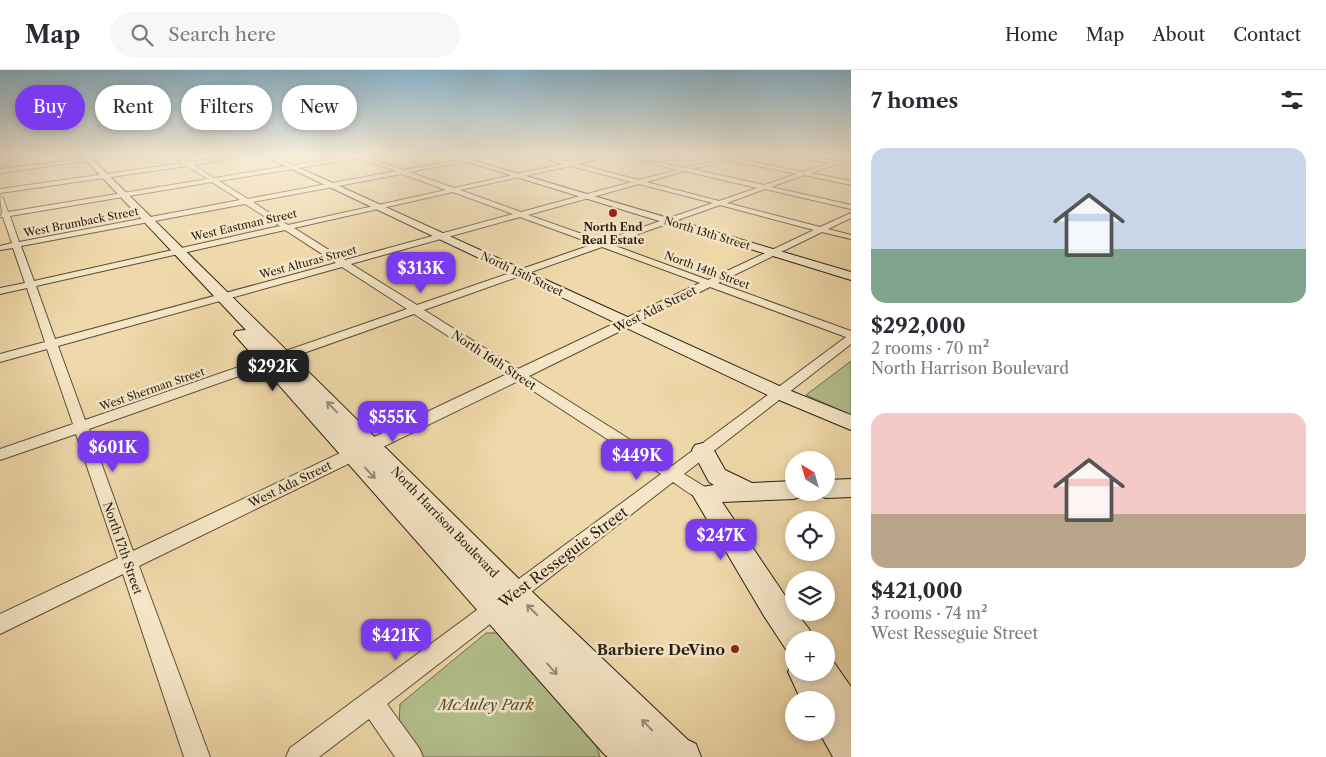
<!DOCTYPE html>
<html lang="en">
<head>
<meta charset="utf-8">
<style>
  body { margin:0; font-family:"Libre Caslon Text",serif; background:#f7f7f7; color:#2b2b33; height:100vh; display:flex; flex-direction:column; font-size:19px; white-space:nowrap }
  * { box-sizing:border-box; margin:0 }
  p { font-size:16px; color:#7c7c81 }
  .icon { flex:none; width:28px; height:28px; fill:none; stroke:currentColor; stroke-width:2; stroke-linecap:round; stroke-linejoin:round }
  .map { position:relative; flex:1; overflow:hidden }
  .details { display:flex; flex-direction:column; background:#fff; width:475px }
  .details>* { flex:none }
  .hud { position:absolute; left:15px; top:15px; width:475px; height:45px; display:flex; gap:10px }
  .needle { width:32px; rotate:323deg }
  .buttons { position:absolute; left:785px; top:381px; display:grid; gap:10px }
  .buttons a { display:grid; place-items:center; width:50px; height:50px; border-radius:50%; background:#fff; box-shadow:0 2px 8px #0003; font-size:25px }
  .price { position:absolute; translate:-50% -42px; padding:0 11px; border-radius:10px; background:#7c3aed; color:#fff; font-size:16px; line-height:32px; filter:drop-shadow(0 1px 2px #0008) }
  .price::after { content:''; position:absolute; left:50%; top:30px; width:15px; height:11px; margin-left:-8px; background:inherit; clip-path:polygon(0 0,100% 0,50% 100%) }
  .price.on { background:#222; color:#fff }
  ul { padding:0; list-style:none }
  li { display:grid; align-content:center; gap:10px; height:265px; padding:0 20px }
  li span { display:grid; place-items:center; height:155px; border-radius:15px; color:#555 }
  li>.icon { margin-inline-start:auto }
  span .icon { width:90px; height:90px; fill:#fffc; stroke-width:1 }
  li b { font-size:21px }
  h2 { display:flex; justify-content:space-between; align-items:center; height:60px; padding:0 20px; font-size:21px }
  .tag { padding:0 18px; border-radius:22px; background:#fff; box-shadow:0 2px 8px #0003; font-size:18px; line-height:45px }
  .tag.on { background:#7c3aed; color:#fff }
  header { display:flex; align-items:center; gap:30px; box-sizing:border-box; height:70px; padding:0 25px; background:#fff; border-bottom:1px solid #e1e1e2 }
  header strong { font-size:24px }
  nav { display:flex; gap:28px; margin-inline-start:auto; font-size:18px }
  .search { width:350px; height:45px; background:#f7f7f7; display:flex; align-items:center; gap:12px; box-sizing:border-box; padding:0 18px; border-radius:28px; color:#7c7c81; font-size:19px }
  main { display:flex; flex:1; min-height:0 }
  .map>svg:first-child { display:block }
</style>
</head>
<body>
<header>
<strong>Map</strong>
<div class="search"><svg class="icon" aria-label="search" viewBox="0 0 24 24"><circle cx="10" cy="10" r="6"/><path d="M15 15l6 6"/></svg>Search here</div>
<nav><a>Home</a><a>Map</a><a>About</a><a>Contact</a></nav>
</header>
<main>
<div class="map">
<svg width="851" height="687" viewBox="0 0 851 687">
  <rect width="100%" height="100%" fill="#efd8a9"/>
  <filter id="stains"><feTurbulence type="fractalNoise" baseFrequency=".004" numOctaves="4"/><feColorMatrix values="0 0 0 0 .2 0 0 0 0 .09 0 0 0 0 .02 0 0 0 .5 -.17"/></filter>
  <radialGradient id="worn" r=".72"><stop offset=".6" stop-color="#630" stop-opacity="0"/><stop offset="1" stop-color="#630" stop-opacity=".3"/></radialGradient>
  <path fill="#b2c08d" stroke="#6c6f4f" d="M851,291V345L806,325Z
    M486,563H498L597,677L600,687H417L399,658L400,634Z"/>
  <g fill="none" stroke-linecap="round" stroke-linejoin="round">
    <g stroke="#594c37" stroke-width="2">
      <path id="street" d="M0,85H8L0,87Z
        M118,85H129L0,103V99Z
        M172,85H177L189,92L241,85H251L193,95L214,108L355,85H369L366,87L403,100L493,85L491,87L409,102L454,118L563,94L533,85L570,92L613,85L577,94L639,110L678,100L619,85L685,98L739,85L733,88L803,102L829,93L794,87L792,85L836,91L851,85V89L811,103L851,111V115L804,105L771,117L851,135V139L765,119L727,133L820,157L851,143V148L828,159L851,165V169L822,162L718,213L851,261V274L684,404L710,420L712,424L710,428C697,432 684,419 673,412L387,634L419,678L423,687H395L369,649L319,687H286L290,678L661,404L518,311L139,496L210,687H184L123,504L0,564V544L118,488L76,364L0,390V379L73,354L47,279L0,292V284L45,272L27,218L0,224V218L25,213L13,178L0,180V176L12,173L3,147H0L2,143L0,126L3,128L8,142L208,109L187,96L0,123V119L183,93ZM360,88L396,101L248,129L219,111ZM727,90L797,104L764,115L692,99ZM570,96L632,112L521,142L460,120ZM685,101L757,118L719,131L646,112ZM402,104L446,120L288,155L253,132ZM212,112L240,130L19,172L10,146ZM639,114L713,133L602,171L528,145ZM453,122L513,144L345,190L294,158ZM245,134L280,156L34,211L21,176ZM720,135L814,160L708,210L610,174ZM520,147L594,174L417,235L351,194ZM285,160L336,193L55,269L36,216ZM602,177L700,213L518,299L424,240ZM342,197L407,239L85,350L58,276ZM710,217L846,267L672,396L529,306ZM414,244L507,304L133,481L89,359Z"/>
    </g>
    <g stroke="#271e11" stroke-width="2">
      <path id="secondary" d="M81,85H88L524,514L688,670L696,674L701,687H608L605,685L234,264L236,261L246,260Z
        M262,85H271L786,319L851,345V360L772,327Z
        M445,85H455L851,202V210Z
        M703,373L711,375L725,400L752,413L794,411V422H804L802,426L794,429L722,432L794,539V542H796L809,559L813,570H794V583L787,581L764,546L692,424L696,418L714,415L709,412L692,380L695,375Z
        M851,409V427L826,428L818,425L816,422H826V410Z
        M826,588L833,591L851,617V687H833L819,662H826V630H801L788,602L794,590V602H826Z"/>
    </g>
    <use href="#street" fill="#f5e6c7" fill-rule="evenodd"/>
    <use href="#secondary" fill="#f5e6c7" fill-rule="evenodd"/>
  </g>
  <defs><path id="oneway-shaft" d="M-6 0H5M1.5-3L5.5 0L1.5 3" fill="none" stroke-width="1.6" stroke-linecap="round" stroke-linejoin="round" transform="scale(1.25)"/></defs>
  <g stroke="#988c75">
    <use href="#oneway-shaft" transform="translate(332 337) rotate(-134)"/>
    <use href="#oneway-shaft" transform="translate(370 403) rotate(47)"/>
    <use href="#oneway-shaft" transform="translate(532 540) rotate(-135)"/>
    <use href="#oneway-shaft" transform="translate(552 599) rotate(48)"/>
    <use href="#oneway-shaft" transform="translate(647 655) rotate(-134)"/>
  </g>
  <linearGradient id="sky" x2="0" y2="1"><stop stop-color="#89b6ce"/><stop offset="0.47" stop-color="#f8edd8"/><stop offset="1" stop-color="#f8edd8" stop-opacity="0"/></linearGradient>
  <rect width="851" height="181" fill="url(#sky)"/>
  <g fill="#8f2418" stroke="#f5e6c7" stroke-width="2">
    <circle cx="613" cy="143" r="5"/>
    <circle cx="735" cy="579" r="5"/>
  </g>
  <g text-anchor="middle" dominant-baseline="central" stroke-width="5" stroke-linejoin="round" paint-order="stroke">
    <g font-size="11" fill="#271e11" stroke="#f5e6c7">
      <text transform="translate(81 152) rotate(-11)">West Brumback Street</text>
      <text transform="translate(244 155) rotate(-13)">West Eastman Street</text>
      <text transform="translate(707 163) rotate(17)">North 13th Street</text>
      <text transform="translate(308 192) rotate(-15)">West Alturas Street</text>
      <text transform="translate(707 200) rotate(20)">North 14th Street</text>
      <text transform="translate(522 204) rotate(25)">North 15th Street</text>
      <text transform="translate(152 319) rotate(-19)">West Sherman Street</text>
    </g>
    <g font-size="11" font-weight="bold" fill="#271e11" stroke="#f5e6c7">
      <text x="613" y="157">North End<tspan x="613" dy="13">Real Estate</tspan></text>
    </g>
    <g font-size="12" fill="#271e11" stroke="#f5e6c7">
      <text transform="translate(655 239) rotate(-26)">West Ada Street</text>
      <text transform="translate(494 290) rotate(33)">North 16th Street</text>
      <text transform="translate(290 414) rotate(-26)">West Ada Street</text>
      <text transform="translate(445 452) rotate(46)">North Harrison Boulevard</text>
      <text transform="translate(123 478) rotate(71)">North 17th Street</text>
    </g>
    <g font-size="15" fill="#271e11" stroke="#f5e6c7">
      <text transform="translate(563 487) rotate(-37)">West Resseguie Street</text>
    </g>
    <g font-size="15" font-weight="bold" fill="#271e11" stroke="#f5e6c7" text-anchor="end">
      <text x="725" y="579">Barbiere DeVino</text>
    </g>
    <g font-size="15" font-style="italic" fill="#514f36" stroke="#f5e6c7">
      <text x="486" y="634">McAuley Park</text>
    </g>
  </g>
  <rect width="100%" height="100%" filter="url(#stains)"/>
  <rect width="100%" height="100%" fill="url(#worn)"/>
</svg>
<div class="buttons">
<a><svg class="needle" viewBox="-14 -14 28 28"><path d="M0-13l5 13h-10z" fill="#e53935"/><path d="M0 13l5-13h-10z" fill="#7c7c81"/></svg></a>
<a><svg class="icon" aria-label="locate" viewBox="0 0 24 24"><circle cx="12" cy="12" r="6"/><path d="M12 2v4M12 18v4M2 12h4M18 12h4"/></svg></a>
<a><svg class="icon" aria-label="layers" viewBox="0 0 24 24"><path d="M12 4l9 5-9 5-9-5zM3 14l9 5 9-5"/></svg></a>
<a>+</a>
<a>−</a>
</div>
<b class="price" style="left:421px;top:224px">$313K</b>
<b class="price on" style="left:273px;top:322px">$292K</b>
<b class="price" style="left:393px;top:373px">$555K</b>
<b class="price" style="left:113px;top:403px">$601K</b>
<b class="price" style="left:637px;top:411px">$449K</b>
<b class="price" style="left:721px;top:491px">$247K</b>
<b class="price" style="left:396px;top:591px">$421K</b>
<div class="hud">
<a class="tag on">Buy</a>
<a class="tag">Rent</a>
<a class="tag">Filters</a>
<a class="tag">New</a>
</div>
</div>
<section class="details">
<h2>7 homes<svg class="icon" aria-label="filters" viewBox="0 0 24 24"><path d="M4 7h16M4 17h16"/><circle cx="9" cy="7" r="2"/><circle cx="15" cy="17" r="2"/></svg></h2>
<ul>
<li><span style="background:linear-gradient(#c9d6e8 65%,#7fa58c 0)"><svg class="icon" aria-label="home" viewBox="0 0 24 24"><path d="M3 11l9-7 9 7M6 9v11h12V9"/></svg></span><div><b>$292,000</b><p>2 rooms · 70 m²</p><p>North Harrison Boulevard</p></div></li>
<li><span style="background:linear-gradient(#f6c9c9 65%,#b9a48a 0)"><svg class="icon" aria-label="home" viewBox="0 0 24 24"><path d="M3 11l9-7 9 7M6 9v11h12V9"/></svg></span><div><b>$421,000</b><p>3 rooms · 74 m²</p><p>West Resseguie Street</p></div></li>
</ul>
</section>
</main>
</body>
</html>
